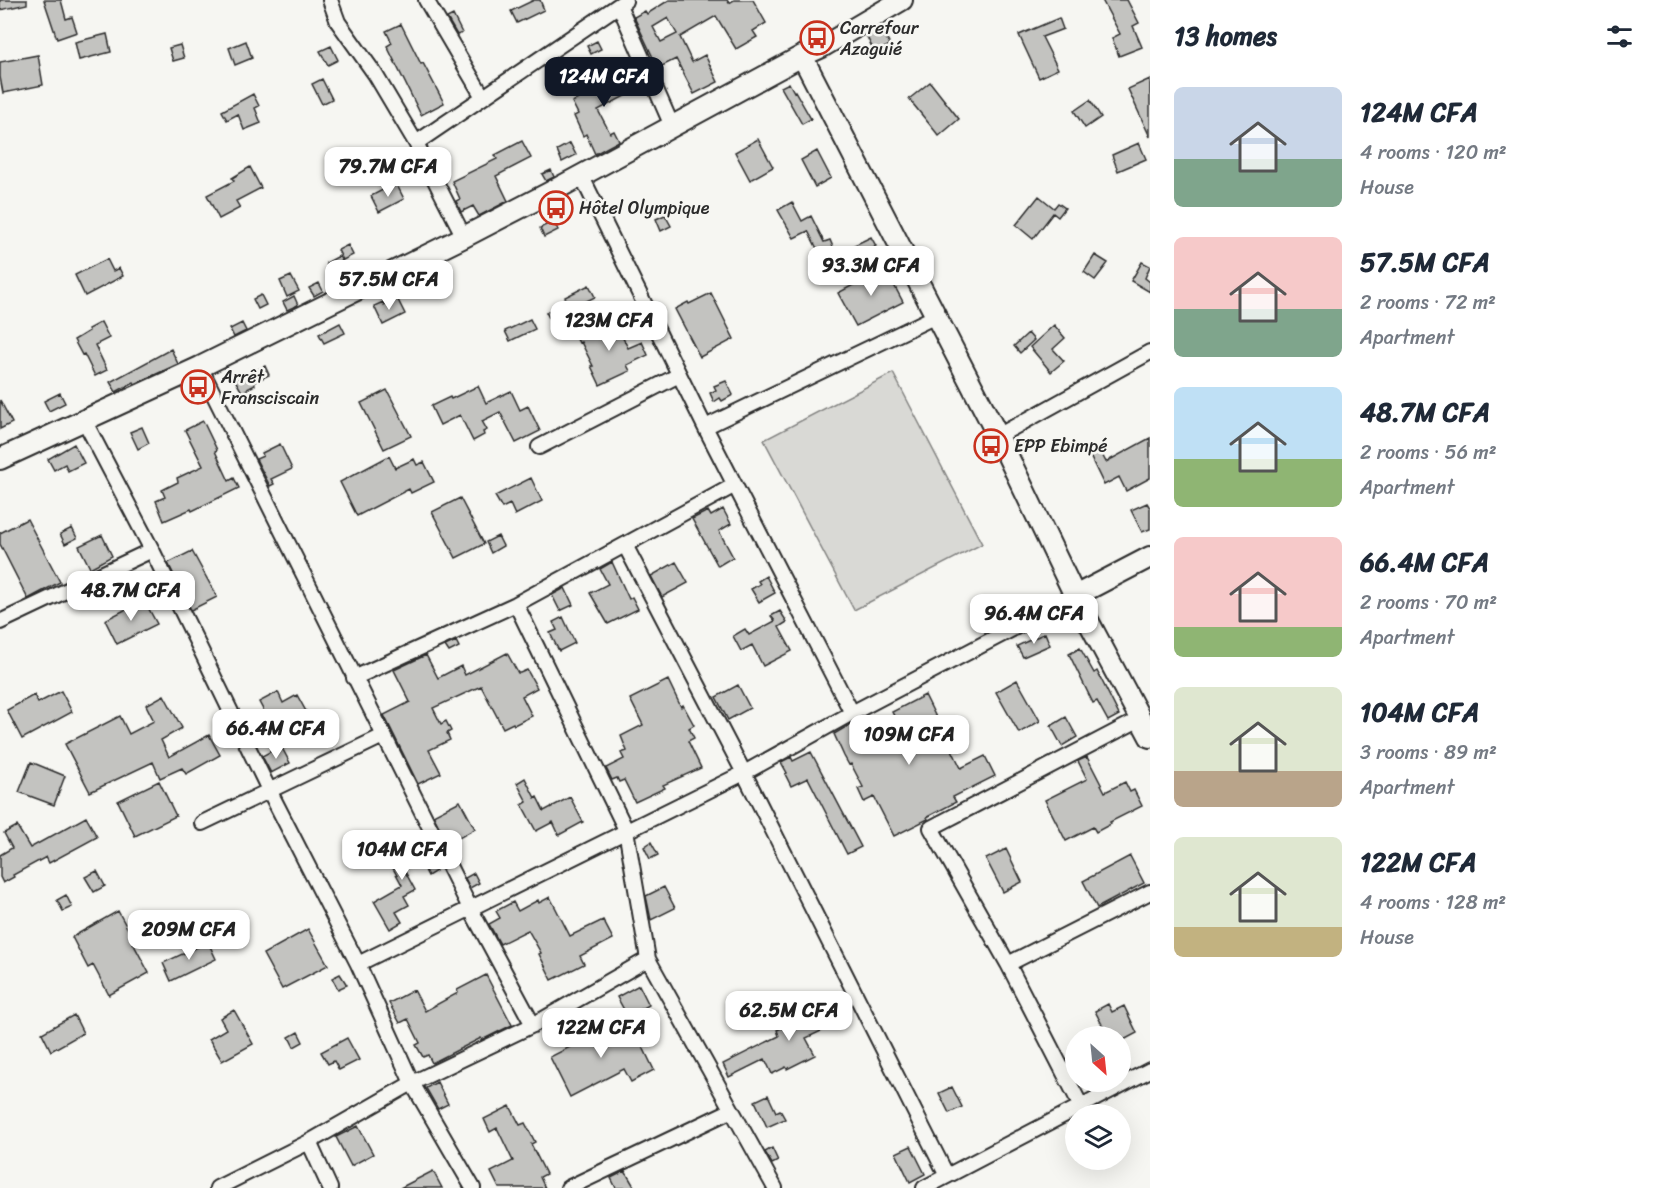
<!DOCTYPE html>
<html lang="en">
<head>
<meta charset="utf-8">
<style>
  body { margin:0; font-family:Sriracha,sans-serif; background:#f6f6f7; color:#1f2937; height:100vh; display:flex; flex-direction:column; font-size:22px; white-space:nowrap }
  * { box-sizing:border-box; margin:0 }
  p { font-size:20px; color:#747a83 }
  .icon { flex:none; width:33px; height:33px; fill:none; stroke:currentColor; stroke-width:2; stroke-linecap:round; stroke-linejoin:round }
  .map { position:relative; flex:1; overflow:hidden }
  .sheet { display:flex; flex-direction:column; background:#fff; width:510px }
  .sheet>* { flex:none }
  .needle { width:39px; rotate:153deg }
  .tools { position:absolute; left:1065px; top:1026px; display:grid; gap:12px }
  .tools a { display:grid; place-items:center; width:66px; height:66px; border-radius:50%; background:#fff; box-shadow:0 6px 24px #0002; font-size:30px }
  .price { position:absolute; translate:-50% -51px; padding:0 14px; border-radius:12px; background:#fff; color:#222; font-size:20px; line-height:39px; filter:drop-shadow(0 2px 3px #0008) }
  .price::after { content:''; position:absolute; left:50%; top:36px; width:18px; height:14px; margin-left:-9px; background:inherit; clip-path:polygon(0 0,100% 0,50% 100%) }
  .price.on { background:#111827; color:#fff }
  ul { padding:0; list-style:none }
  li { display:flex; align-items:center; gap:18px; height:150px; padding:0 24px }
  li span { display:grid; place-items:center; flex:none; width:168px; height:120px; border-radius:9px; color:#555 }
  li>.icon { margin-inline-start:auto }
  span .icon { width:72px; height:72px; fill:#fffc; stroke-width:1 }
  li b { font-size:26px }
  h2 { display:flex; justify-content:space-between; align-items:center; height:72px; padding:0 24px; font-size:26px }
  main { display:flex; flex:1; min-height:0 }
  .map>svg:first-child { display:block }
</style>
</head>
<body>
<main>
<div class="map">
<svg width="1150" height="1188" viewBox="0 0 1150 1188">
  <rect width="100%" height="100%" fill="#f6f6f2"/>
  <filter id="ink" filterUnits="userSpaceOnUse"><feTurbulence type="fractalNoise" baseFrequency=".0167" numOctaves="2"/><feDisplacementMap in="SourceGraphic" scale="12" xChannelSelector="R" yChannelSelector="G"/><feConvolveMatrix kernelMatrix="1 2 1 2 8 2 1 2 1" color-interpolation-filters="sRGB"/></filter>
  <g filter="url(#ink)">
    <path fill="#d9d9d5" stroke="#828280" stroke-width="1.5" d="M893,373L982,544L854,610L764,440Z"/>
    <path fill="#c3c3c0" stroke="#2b2b2b" stroke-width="1.5" fill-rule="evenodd" d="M0,0H27V4L0,10Z
      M44,0H61L66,19L72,17L77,32L57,39Z
      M534,0H540L544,10L517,23L511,11Z
      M669,0H727L729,3L734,0H753L766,23L753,31L757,37L736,49L716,16L680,37L692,62L705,55L718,82L694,94L676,59L658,68L634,17L645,11L647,14ZM668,18L677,34L661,42L653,27Z
      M1102,0H1127L1139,23L1133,26L1142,47L1119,56L1112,38L1120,34Z
      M453,15L462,33L457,35L447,18Z
      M1059,18L1063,29L1042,37L1058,69L1039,78L1019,35Z
      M401,24L421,64L423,63L444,103L421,115L387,46L392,43L386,31Z
      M880,27L890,45L875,53L866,35Z
      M107,34L111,52L79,60L75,42Z
      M246,41L252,58L235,65L229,48Z
      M597,41L601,49L591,54L587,46Z
      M180,45L184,58L173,61L169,48Z
      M331,46L338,60L328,65L320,51Z
      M38,55L43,85L3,93L0,77V62Z
      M633,66L644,86L598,110L610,133L614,131L619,141L595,154L586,134L583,136L574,116L578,114L572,102L605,86L602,82Z
      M322,79L332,99L322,104L312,84Z
      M1150,79V137L1128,89Z
      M930,82L959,119L939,136L909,99Z
      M789,83L794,92L795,91L811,119L802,124L781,87Z
      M253,94L259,106L255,108L261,123L244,130L238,114L227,120L222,111Z
      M1090,100L1101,117L1085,128L1074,111Z
      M758,139L773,167L750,180L735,152Z
      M522,141L531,158L496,176L508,201L479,216L473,206L461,212L456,201L460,199L452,181L497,159L495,155Z
      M570,143L576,155L562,162L557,150Z
      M1139,143L1146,159L1118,171L1112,155Z
      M817,151L831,178L815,187L801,160Z
      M250,167L261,188L236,201L240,208L219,219L207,195L234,181L232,178Z
      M551,170L554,177L546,181L542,174Z
      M396,183L404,199L379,212L371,196Z
      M1039,196L1054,208L1058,203L1065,208L1058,217L1053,213L1033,239L1016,225Z
      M792,202L802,221L811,216L824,242L830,240L836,254L871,237L876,246L840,264L842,269L830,274L808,231L794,238L778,210Z
      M665,215L671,226L661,231L656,219Z
      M554,221L558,230L544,237L540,228Z
      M348,245L353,255L343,260L338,250Z
      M1095,255L1108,263L1095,280L1084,272Z
      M339,256L348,272L334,279L326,263Z
      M107,259L113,271L119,268L123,276L85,296L75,275Z
      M1142,262L1150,266L1145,278L1150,282V292L1131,281Z
      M885,268L903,302L856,326L838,293Z
      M291,276L299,291L287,297L280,281Z
      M319,283L323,291L314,296L309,288Z
      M589,285L595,297L570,309L575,321L556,331L546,312L560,305L559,303L566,299L565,297Z
      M711,293L734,339L700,357L675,309L688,302L689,304Z
      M261,295L266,305L258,309L253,299Z
      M294,296L298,305L287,310L283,302Z
      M397,298L405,314L383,325L374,306L383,302L384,305Z
      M530,319L535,329L510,341L505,331Z
      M101,322L109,338L95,345L107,370L95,376L84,354L82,355L74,340L89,331L88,329Z
      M599,322L604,333L617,326L628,348L642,342L648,355L627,365L630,371L600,385L591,366H593L581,342L579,343L575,335Z
      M242,323L246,331L234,337L230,329Z
      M340,323L345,333L324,343L319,334Z
      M1054,325L1065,338L1053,349L1064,361L1051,372L1030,347Z
      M1028,333L1034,340L1020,353L1014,346Z
      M171,349L178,364L135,384L134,382L116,392L110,382Z
      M265,366L269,375L254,382L255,385L242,392L235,380Z
      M726,381L733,395L722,401L720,398L714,402L710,393L716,390L714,386Z
      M478,386L486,403L511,391L520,410L528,406L540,431L516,443L500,412L482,421L487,430L483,432L484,435L473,441L460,415L440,425L431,406L450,397L451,399Z
      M387,390L411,436L384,449L361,403Z
      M60,393L65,403L49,411L44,401Z
      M0,400L12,423L0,429Z
      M203,421L217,450L215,451L229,481L234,478L239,488L192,511L191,509L164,521L156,501L165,497L162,490L178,482L177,478L203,466L185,430Z
      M142,427L149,443L138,449L130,432Z
      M1150,438V478L1126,491L1119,477L1104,485L1089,454L1099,449L1106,462Z
      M74,444L84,463L68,471L65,464L54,470L48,459Z
      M280,444L292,469L271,479L274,484L270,486L256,459L263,456L262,453Z
      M389,456L395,468L414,459L417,465L424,462L434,482L411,493L409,489L357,516L340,482Z
      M531,478L542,501L515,515L510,504L502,508L495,496Z
      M460,498L484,544L456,558L432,512Z
      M1147,503L1150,508V529L1142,532L1131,510Z
      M723,509L731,524L719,531L733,557L718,566L692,519L708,511L711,516Z
      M27,519L60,582L28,599L0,544V533Z
      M72,528L77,538L65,544L60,534Z
      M102,535L112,556L90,568L79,546Z
      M498,536L503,546L491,553L486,542Z
      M192,551L217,597L191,610L168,563Z
      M612,562L629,599L632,597L638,609L608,624L590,593L608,584L600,569Z
      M676,562L688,583L662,597L651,576Z
      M766,576L775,593L759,602L751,589L760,584L758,581Z
      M565,588L573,605L560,611L552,595Z
      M144,600L157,624L117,644L105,620Z
      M780,611L787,622L779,627L792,651L763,666L752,645L741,651L733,636L745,629L749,635L775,621L771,616Z
      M563,617L575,643L559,651L550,633L557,630L553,622Z
      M1045,633L1050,645L1023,657L1017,646Z
      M456,641L459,647L449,652L445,646Z
      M1080,648L1094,673L1097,671L1119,715L1108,721L1097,701L1093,703L1069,654Z
      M507,653L518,673H520L527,670L537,688L522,696L532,716L514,725L513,723L503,728L481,686L433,708L441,724L446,721L451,731L447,733L450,740L429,750L441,773L418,784L384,715L410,702L394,670L426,655L438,678L461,666L465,675Z
      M668,680L681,707L683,705L694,725L689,728L694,738L688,741L701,768L663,785L665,788L635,802L624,780L619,782L617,778L612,780L606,768L624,759L621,753L627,751L621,736L643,725L630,699Z
      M1017,680L1040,721L1019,733L996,692Z
      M738,685L750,708L728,720L716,697Z
      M61,691L72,712L22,739L7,710L34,695L38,703Z
      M278,692L283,703L297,695L308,715L301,719L304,724L276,739L265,718L267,717L259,702Z
      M164,695L182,728L161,740L169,757L209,735L220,755L186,774L182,768L160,778L153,762L90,792L65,744L120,716L129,734L154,721L146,705Z
      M925,695L961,768L985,756L995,776L953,797L956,802L927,817L928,819L894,836L874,797L864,802L858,789L863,787L851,764L849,765L844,756L834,734L858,720L862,727L865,725L874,741L894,731L888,719L894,716L892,712Z
      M1066,717L1077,737L1062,746L1051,726Z
      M281,746L290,763L271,773L262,756Z
      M811,752L861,847L847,854L808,778L791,786L785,774L787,773L781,762L791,757L793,761Z
      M1087,757L1105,792L1125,782L1130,792L1134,790L1142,806L1110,822L1111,824L1096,832L1093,827L1066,841L1045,800L1087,779L1078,761Z
      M31,762L65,776L54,805L19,792Z
      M525,778L535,798L537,797L544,811L570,797L583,822L559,835L553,822L536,831L522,805L527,802L517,783Z
      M159,781L176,816L135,836L118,801Z
      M460,801L475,829L448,844L433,815Z
      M86,817L97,837L49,863L46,857L13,875L14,877L3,883L0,877V855L12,848L4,833L17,826L30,848Z
      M419,838L436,871L428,876L418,857L402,866L415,890L404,896L409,905L396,912L402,922L390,929L374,901L402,885L386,855Z
      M651,842L658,855L650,859L644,847Z
      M1006,849L1022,882L1003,892L986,859Z
      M1130,856L1144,883L1097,908L1083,881Z
      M97,871L105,886L94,892L85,877Z
      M474,873L479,883L470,888L465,878Z
      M664,887L675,908L651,920L646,896Z
      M66,895L72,907L63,911L57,900Z
      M550,897L570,936L603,920L613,939L580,956L584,964L552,980L539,954L541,953L528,930L500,944L489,924L500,918L496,911L513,902L518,911L538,900L539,903Z
      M118,911L135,942L133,943L149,973L109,995L93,965L88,968L72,937Z
      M308,929L328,965L282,989L263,954Z
      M208,942L216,959L171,981L163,963Z
      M340,974L347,985L338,989L332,978Z
      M486,975L512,1025L482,1040L481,1038L432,1063L428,1055L423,1057L416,1045L420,1043L408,1019L400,1023L389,1003L414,990L425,1011L458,993L457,990Z
      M639,985L649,1005L628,1017L617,997Z
      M838,1001L847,1019L806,1038L815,1055L787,1069L786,1067L772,1074L765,1059L729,1077L723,1064L779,1036L777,1030Z
      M1108,1004L1112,1012L1124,1006L1137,1033L1120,1042V1036H1108L1095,1011Z
      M234,1010L253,1044L222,1061L209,1039L226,1029L220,1018Z
      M74,1015L83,1033L51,1051L42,1033Z
      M622,1021L635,1046L641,1043L654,1070L631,1082L624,1069L570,1097L550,1057L574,1045L572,1041L592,1030L594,1035Z
      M298,1032L303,1042L294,1047L289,1037Z
      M347,1038L359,1060L339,1070L334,1061L328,1064L321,1052Z
      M437,1082L448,1104L438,1109L426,1088Z
      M952,1087L962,1107L949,1113L939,1093Z
      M768,1095L776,1112L780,1110L785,1119L767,1127L755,1101Z
      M510,1106L520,1125L525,1123L535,1142L531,1144L546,1174L540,1177L545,1188H499L491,1172L513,1161L497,1128L490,1132L484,1119Z
      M358,1126L373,1154L351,1166L336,1137Z
      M911,1146L925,1174L910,1182L896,1153Z
      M772,1148L778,1161L772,1164L765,1152Z
      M433,1171L442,1188H400Z
      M625,1171L635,1188H616L611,1178Z"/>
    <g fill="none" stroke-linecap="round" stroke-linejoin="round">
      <g stroke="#2b2b2b" stroke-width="18">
        <path id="street" d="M330,0L338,22L375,74L416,143L464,237
          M426,0L483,97
          M625,1L619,5L672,126
          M416,143L619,5
          M581,175L705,427L852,713
          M200,367L470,908L533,1025
          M84,420L152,550L269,790L358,964L412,1083L473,1188
          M705,427L938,315
          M998,436L1150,352
          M539,447L679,375
          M625,545L744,773L947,1176
          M516,604L626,830L648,959L775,1188
          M0,622L152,550
          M354,678L516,604L735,485
          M202,823L383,736
          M358,964L744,773L852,713L1075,596
          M1008,964L1150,892
          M1081,1106L1008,964L931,828L1140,719
          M309,1142L330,1188
          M217,1188L309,1142L412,1083L533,1025L648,959
          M568,1188L732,1110
          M924,1188L1150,1070"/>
      </g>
      <g stroke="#2b2b2b" stroke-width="24">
        <path id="secondary" d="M802,56L1003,446L1075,596L1150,737
          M0,459L200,367L464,237L549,193L802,56L822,47L902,0
          M1075,596L1150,557"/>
      </g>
      <use href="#street" stroke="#f6f6f2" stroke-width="14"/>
      <use href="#secondary" stroke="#f6f6f2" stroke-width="20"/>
    </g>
  </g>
  <defs>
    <g id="bus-ring" transform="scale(1.725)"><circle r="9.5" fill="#f6f6f2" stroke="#c8321e" stroke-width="1.5"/><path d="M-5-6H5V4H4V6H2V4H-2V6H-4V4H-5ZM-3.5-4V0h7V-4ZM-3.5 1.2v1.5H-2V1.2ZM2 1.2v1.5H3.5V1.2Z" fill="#c8321e"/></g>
  </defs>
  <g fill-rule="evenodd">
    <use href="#bus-ring" x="817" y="38"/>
    <use href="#bus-ring" x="556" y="208"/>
    <use href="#bus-ring" x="198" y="387"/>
    <use href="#bus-ring" x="991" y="446"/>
  </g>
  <g text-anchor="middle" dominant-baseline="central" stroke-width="5" stroke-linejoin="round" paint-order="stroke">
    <g font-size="18" fill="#2b2b2b" stroke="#f6f6f2" text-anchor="start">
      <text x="840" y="28">Carrefour<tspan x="840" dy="21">Azaguié</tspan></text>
      <text x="579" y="208">Hôtel Olympique</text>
      <text x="221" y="377">Arrêt<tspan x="221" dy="21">Fransciscain</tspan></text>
      <text x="1014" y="446">EPP Ebimpé</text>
    </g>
  </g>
</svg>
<div class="tools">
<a><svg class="needle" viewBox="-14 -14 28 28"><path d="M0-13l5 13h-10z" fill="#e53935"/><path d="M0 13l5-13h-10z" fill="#747a83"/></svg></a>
<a><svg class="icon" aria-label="layers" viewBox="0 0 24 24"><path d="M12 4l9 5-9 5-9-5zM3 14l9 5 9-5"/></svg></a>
</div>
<b class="price on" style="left:604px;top:108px">124M CFA</b>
<b class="price" style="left:388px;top:198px">79.7M CFA</b>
<b class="price" style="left:871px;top:297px">93.3M CFA</b>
<b class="price" style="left:389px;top:311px">57.5M CFA</b>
<b class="price" style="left:609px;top:352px">123M CFA</b>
<b class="price" style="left:131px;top:622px">48.7M CFA</b>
<b class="price" style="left:1034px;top:645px">96.4M CFA</b>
<b class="price" style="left:276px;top:760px">66.4M CFA</b>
<b class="price" style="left:909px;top:766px">109M CFA</b>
<b class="price" style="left:402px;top:881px">104M CFA</b>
<b class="price" style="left:189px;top:961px">209M CFA</b>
<b class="price" style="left:789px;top:1042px">62.5M CFA</b>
<b class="price" style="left:601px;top:1059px">122M CFA</b>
</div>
<section class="sheet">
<h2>13 homes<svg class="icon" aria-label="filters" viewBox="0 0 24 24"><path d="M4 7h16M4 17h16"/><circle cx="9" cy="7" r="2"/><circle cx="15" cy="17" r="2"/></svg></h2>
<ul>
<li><span style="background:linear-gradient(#c9d6e8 60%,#7fa58c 0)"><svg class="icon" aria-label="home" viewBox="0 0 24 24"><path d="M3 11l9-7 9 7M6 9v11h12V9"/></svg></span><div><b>124M CFA</b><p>4 rooms · 120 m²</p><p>House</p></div></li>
<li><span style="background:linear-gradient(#f6c9c9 60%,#7fa58c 0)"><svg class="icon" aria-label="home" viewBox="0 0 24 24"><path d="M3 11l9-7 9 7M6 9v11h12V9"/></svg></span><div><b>57.5M CFA</b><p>2 rooms · 72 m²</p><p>Apartment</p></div></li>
<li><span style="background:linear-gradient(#bfe0f5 60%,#8fb573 0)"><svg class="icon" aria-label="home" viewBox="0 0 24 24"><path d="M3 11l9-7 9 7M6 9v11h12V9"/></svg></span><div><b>48.7M CFA</b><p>2 rooms · 56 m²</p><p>Apartment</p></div></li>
<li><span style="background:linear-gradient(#f6c9c9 75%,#8fb573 0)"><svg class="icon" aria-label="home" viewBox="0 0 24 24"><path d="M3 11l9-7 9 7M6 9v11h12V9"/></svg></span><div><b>66.4M CFA</b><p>2 rooms · 70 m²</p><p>Apartment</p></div></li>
<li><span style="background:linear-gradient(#dfe7d0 70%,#b9a48a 0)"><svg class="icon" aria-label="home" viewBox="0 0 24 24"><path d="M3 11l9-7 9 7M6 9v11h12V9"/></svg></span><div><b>104M CFA</b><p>3 rooms · 89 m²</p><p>Apartment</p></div></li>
<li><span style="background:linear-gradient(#dfe7d0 75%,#c2b280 0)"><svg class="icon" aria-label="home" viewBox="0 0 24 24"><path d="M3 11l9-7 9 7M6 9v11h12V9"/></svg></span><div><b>122M CFA</b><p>4 rooms · 128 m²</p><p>House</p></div></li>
</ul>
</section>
</main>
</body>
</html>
